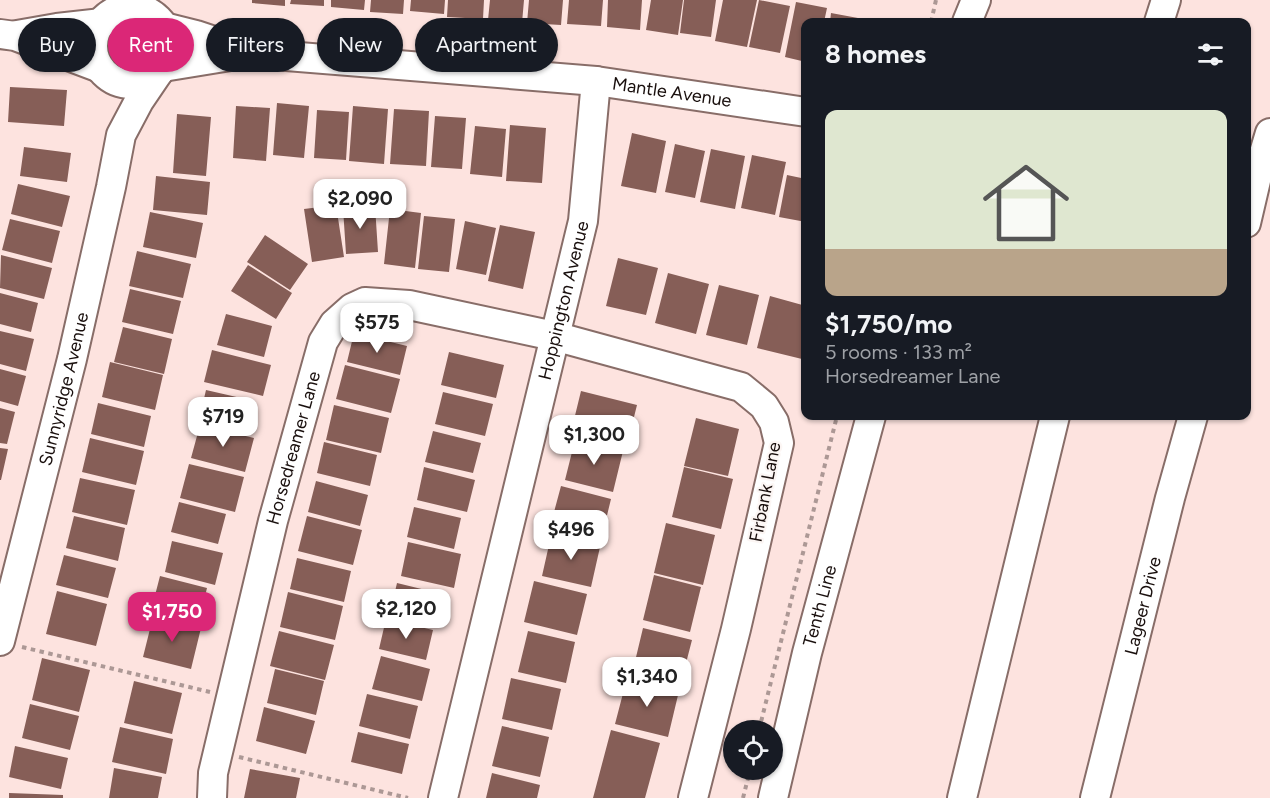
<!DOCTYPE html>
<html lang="en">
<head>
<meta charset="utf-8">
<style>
  body { margin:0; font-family:Figtree,sans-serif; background:#20242c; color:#f1f3f6; height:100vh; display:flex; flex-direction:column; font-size:22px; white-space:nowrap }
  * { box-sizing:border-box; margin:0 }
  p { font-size:20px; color:#9ea1a6 }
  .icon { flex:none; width:33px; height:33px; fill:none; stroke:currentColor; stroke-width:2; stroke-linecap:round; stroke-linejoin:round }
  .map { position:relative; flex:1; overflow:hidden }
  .side { position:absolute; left:801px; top:18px; width:450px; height:402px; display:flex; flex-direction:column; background:#171b24; border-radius:12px; box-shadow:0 2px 4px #0004 }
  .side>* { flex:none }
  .top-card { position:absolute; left:18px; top:18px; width:570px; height:54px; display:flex; gap:12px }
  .fabs { position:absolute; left:723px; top:720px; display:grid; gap:12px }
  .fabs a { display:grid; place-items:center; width:60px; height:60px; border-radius:50%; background:#171b24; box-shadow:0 2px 4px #0004; font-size:30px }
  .price { position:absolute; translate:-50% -51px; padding:0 14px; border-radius:12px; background:#fff; color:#222; font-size:20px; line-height:39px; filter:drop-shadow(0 2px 3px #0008) }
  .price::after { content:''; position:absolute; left:50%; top:36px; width:18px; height:14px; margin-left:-9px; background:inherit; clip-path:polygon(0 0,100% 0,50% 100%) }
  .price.current { background:#db2777; color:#fff }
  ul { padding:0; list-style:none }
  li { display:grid; align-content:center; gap:12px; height:318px; padding:0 24px }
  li+li { border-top:2px solid #363941 }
  li span { display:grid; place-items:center; height:186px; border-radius:12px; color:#555 }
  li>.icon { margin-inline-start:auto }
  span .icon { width:108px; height:108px; fill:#fffc; stroke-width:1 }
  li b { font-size:26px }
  h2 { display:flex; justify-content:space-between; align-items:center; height:72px; padding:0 24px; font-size:26px }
  .tag { padding:0 21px; border-radius:27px; background:#171b24; box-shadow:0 2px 4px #0004; font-size:21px; line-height:54px }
  .tag.current { background:#db2777; color:#fff }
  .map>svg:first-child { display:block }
</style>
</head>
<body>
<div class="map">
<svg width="1270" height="798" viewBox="0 0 1270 798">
  <rect width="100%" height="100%" fill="#fde3df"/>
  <path fill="#865e57" d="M252,0H285V6L252,3Z
    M291,0H324V6L290,4Z
    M331,0H365L364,10L331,7Z
    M371,0H404L403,14L370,12Z
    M411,0H445L444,14L410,11Z
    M448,0H484L483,19L447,17Z
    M490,0H524L522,23L488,20Z
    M529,0H563L561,25L527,23Z
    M569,0H603L601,26L567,24Z
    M608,0H642L640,30L607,27Z
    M651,0H683L678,35L646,30Z
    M684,0H716L711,37L680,33Z
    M723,0H757L747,47L715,41Z
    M759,0L790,6L780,53L749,47Z
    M796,2L827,8L824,22H806V62L785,57Z
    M831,13L874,21V22H830Z
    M10,87L67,90L64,126L8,122Z
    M277,103L309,106L304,158L273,155Z
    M236,106L270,108L266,161L233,158Z
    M353,106L388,109L384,164L349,161Z
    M394,109L429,111L426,166L390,164Z
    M317,110L349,112L346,160L314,158Z
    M177,114L211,117L206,176L173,173Z
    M435,116L466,118L462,169L431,167Z
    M510,125L546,128L542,183L506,181Z
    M475,126L506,129L502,177L470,174Z
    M632,133L666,141L656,193L621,186Z
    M675,144L705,151L695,198L665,192Z
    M24,147L71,153L67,182L20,176Z
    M711,149L745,156L735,209L700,202Z
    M752,155L786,162L775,215L741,208Z
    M787,175L806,179V222L779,217Z
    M156,176L210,182L207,215L153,210Z
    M18,184L70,196L62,227L11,214Z
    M336,205L344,257L312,262L304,209Z
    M375,206L378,252L346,254L343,208Z
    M390,209L421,213L415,268L384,264Z
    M150,212L203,223L196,258L143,247Z
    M424,216L455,219L449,272L418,269Z
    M10,219L60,231L52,263L2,250Z
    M465,221L496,228L486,275L456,269Z
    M500,225L535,232L523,289L488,281Z
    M265,235L308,264L290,290L247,262Z
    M137,251L191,264L183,298L129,286Z
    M1,255L52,268L44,299L0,288Z
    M618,258L658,268L646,315L606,306Z
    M248,265L292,293L276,319L231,291Z
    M668,273L709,284L696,334L655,323Z
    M719,285L759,295L747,345L706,335Z
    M130,289L181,301L173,334L122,322Z
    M0,293L38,303L31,332L0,324Z
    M770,296L806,306V345L802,359L757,348Z
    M226,314L272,326L264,357L217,345Z
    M123,327L172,339L164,374L114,362Z
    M0,331L34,339L26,371L0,364Z
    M354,333L407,346L400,375L347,362Z
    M212,350L271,365L263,396L204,382Z
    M449,352L504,365L496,398L441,385Z
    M110,362L163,375L155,410L102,397Z
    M345,365L400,379L391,413L336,399Z
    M0,369L26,376L18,406L0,401Z
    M206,390L254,401L246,432L199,420Z
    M581,391L637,405L627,445L571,432Z
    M443,392L493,404L485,436L435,424Z
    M98,403L151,416L144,447L91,434Z
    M334,405L389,418L381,453L326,440Z
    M0,408L15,412L7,444L0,443Z
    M696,418L739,429L728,476L684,466Z
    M200,425L254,438L245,472L191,458Z
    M433,431L481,443L473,473L425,462Z
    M90,438L144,451L136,485L82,472Z
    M575,440L623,451L613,492L565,480Z
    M324,442L377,455L370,486L317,473Z
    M0,448L8,449L1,480H0Z
    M189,464L244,477L235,512L180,498Z
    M424,467L475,480L467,512L417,500Z
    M684,467L733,479L721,529L672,517Z
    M80,478L135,490L127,525L72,512Z
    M316,481L368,495L360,526L308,512Z
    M561,486L611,499L601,540L550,527Z
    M179,502L226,514L218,544L171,532Z
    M414,507L461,518L454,549L407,537Z
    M74,516L125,528L118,561L66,548Z
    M307,516L362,530L353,565L298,551Z
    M666,523L715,535L703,585L654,573Z
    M551,536L600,547L591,587L542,576Z
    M172,541L223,553L215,585L165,572Z
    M408,542L461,554L454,588L401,576Z
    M64,555L116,568L108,598L56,585Z
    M297,558L351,571L344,602L290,589Z
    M654,575L701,587L690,632L643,620Z
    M160,576L207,588L199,620L152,607Z
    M534,581L587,594L577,635L524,622Z
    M397,583L446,595L440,624L390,613Z
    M57,591L107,604L96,646L46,634Z
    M288,592L343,606L335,640L280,627Z
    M153,617L201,628L191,669L143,657Z
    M386,619L433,630L426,660L379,649Z
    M643,628L692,640L679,690L631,678Z
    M279,631L334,645L325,680L270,666Z
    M528,631L575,642L566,683L518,672Z
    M381,656L430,669L422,701L372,689Z
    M42,658L90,670L79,712L32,700Z
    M275,669L324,681L316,715L267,703Z
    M511,678L561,689L552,730L502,719Z
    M627,678L679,691L668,737L615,724Z
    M134,681L182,693L172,734L124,723Z
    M367,694L418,706L410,739L359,726Z
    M30,704L79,716L70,750L22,738Z
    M264,707L315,721L306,754L256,741Z
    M502,726L549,737L540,777L492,766Z
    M120,727L173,739L166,774L112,762Z
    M611,730L660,743L645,798H593Z
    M358,732L409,744L402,774L351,762Z
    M15,746L68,758L61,789L9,777Z
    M114,768L162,777L158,798H109Z
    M250,769L300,778L296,798H244Z
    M492,773L540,785L537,798H486Z
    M9,793L63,795V798H9Z"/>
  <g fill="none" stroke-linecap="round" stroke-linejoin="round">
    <g stroke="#886d68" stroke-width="32">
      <g id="minor">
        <circle cx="131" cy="46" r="38"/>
        <path d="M967,22L976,0"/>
        <path d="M1159,22L1166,0"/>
        <path d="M164,27L196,35L244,51"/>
        <path d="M0,34L15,36L100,68"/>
        <path d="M17,35L57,28L102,23"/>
        <path id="s1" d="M163,67L249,53L596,81L806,112"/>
        <path d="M1246,223L1257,176L1270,133"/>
        <path id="s2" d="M0,641L72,359L111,187L121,135L139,101L158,73"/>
        <path id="s3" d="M212,798L213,773L273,521L323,342L334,324L352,308L365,302L409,305L554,336L741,387L764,406L774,422L779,443L736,629L693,798"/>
        <path id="s4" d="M443,798L583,221L596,81"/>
        <path id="s5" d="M773,798L807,653L871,416"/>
        <path d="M962,798L1055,416"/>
        <path id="s6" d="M1095,798L1170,498L1193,416"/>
      </g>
    </g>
    <path stroke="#ac9895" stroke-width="4" stroke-dasharray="4.5 4.5" stroke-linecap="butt" d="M931,22L936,0
      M22,647L210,692
      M759,730L837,416
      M239,757L408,798
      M743,798L750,770"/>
    <use href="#minor" stroke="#fff" stroke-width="28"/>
  </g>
  <g text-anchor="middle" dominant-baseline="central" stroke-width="4.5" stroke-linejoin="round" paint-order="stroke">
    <g font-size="18" fill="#190f0d" stroke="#fcf6f4">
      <text stroke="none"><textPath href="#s1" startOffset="512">Mantle Avenue</textPath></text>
      <text stroke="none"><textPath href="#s4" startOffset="512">Hoppington Avenue</textPath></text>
      <text stroke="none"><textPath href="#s2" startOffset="260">Sunnyridge Avenue</textPath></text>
      <text stroke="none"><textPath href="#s3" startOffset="360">Horsedreamer Lane</textPath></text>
      <text transform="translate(765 492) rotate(-79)">Firbank Lane</text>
      <text stroke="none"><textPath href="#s5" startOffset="198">Tenth Line</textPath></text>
      <text stroke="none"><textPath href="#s6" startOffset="198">Lageer Drive</textPath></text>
    </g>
  </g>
</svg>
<div class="fabs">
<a><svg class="icon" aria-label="locate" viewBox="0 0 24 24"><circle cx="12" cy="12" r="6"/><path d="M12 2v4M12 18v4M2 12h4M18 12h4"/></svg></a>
</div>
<b class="price" style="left:360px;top:230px">$2,090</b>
<b class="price" style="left:377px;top:354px">$575</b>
<b class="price" style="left:223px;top:448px">$719</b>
<b class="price" style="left:594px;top:466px">$1,300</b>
<b class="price" style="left:571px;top:561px">$496</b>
<b class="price" style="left:406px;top:640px">$2,120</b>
<b class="price current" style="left:172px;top:643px">$1,750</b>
<b class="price" style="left:647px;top:708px">$1,340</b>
<div class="top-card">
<a class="tag">Buy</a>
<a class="tag current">Rent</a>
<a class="tag">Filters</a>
<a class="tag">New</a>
<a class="tag">Apartment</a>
</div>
<section class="side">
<h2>8 homes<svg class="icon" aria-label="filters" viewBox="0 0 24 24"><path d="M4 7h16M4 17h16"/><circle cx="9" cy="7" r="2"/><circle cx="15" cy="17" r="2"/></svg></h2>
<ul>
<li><span style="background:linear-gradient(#dfe7d0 75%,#b9a48a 0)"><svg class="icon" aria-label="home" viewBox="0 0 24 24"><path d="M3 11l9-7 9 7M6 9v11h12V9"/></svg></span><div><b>$1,750/mo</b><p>5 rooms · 133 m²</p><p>Horsedreamer Lane</p></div></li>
</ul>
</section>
</div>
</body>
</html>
